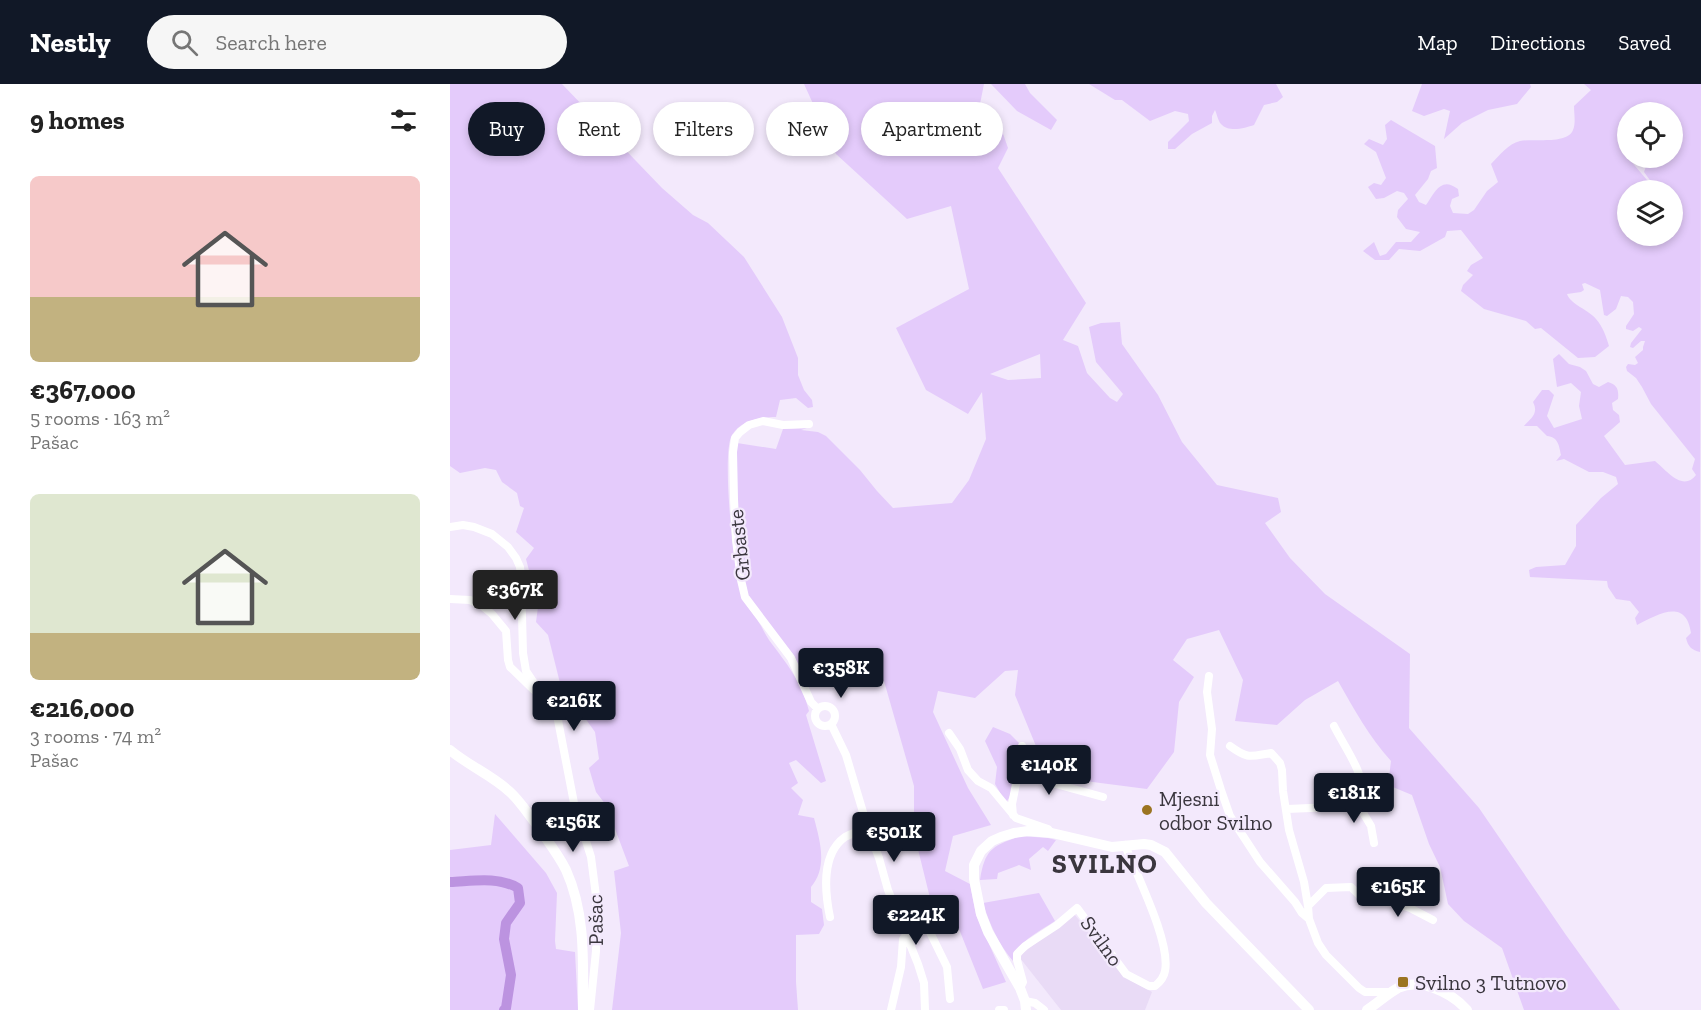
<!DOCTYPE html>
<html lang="en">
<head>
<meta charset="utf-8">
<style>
  body { margin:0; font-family:"Zilla Slab",serif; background:#f6f6f6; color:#222; height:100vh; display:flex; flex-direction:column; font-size:22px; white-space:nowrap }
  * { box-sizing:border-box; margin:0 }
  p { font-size:20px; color:#767676 }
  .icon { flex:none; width:33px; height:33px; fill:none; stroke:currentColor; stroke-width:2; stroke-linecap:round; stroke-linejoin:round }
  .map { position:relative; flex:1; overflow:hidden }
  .drawer { display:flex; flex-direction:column; background:#fff; width:450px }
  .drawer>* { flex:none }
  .guide { position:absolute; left:18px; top:18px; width:570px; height:54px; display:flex; gap:12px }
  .buttons { position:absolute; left:1167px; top:18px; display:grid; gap:12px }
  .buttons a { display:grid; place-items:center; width:66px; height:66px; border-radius:50%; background:#fff; box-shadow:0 3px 9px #0003; font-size:30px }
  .price { position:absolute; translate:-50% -51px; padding:0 14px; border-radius:6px; background:#111827; color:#fff; font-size:20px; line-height:39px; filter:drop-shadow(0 2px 3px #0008) }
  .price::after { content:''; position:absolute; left:50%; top:36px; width:18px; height:14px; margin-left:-9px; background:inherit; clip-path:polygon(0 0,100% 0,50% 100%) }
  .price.selected { background:#222; color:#fff }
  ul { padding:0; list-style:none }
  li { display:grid; align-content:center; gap:12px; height:318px; padding:0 30px }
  li span { display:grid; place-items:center; height:186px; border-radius:9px; color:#555 }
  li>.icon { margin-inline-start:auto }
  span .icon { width:108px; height:108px; fill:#fffc; stroke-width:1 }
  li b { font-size:26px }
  h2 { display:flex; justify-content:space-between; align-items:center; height:72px; padding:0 30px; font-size:26px }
  .tag { padding:0 21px; border-radius:27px; background:#fff; box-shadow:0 3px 9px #0003; font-size:21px; line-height:54px }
  .tag.selected { background:#111827; color:#fff }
  header { display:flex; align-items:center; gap:36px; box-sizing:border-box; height:84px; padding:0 30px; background:#111827; color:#fff }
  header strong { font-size:28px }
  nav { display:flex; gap:33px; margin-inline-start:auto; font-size:21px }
  .search { width:420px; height:54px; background:#f6f6f6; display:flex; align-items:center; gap:15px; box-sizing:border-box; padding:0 21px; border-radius:33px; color:#767676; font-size:22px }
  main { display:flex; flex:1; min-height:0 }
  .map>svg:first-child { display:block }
</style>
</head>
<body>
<header>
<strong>Nestly</strong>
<div class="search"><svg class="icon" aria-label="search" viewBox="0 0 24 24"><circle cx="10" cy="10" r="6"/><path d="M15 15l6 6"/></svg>Search here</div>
<nav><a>Map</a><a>Directions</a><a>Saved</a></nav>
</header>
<main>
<section class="drawer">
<h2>9 homes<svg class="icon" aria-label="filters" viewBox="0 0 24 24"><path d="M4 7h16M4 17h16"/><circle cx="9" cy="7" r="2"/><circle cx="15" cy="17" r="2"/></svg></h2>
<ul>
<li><span style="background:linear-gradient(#f6c9c9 65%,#c2b280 0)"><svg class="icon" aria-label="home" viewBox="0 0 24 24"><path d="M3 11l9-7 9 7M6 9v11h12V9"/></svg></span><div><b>€367,000</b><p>5 rooms · 163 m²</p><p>Pašac</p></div></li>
<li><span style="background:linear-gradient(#dfe7d0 75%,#c2b280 0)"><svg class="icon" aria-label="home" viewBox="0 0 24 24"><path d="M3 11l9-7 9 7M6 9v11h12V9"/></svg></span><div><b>€216,000</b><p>3 rooms · 74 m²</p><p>Pašac</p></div></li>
</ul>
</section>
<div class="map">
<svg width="1251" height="926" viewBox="0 0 1251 926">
  <rect width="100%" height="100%" fill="#f3e9fc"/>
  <path fill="#e9dbf6" d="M624,830L680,896L702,908L695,926H611L570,874L573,869Z"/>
  <path fill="#e4cbfb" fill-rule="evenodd" d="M0,0H112L212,104L243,131L258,139L294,173L332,233L348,274V291L354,306L362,316L363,323L358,324L346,314L330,316L326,333C311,333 291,336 282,351C271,369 284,493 293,514C296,522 303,529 308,537C312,543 315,550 319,556C337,580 352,598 359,627L356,631L376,697L371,699L346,676L339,679L348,699L341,704L353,716L348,731L364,734C370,757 378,783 361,803V818L372,825L374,841L369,850L346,851V898L348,926H162L171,849L164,787L179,782L156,721L146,708L139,684L149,675L145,648L110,599L98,551L86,538L91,500L81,494L76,475L84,464L66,448L74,424L70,422L67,409L52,398L46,386L35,384L10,389L0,382Z
    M354,0H534L528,30L549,38L558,64L548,84L636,219L613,256L628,262L637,289L660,314L667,318L673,310L646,278L639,243L651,239L670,238L672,260L708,311L732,358L767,401L828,414L831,428L815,439L840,474L875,510L960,570L959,644L1029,724L1116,851L1170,926H1074L1052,864L1014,837L998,820L990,783L979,760L962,711L938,701L941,677C919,653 904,625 888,597L855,616L827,641L785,637L793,596L769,546L737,555L723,576L744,593L729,618L724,668L697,705L635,697L595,684L565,611L568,586L555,587L525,614L488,607L483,628L518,704L541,741L503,752L495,787L520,800L526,831L556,898L533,905L497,815L480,814L464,749V702L434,597L415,588L363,577L352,589L298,511C286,463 286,408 287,359L326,365L333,345L357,344L351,346L368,348L376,352L410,386L427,407L443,424L502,419L519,396L536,355L532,308L518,330L476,306L446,244L519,205L501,122L457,135L386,70ZM590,270L591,294L558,296L540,290Z
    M541,0H575L580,9L607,36L601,46L567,27Z
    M639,0H826L833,13L827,18L814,21L804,41C795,44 779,49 771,40C768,37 767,30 765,26L762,32V39L742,50L725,65H718V58L739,37L738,30L725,27L700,37L672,16H665Z
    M972,0H1080L1081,3L1067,20L1038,26L1012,39L994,55L1000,27L994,25L974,32L962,27Z
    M1134,0H1251L1250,568C1242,566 1238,563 1236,554L1241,549C1236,513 1207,531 1187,541L1185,534L1189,528L1180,517L1166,515L1158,503L1157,497L1080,493L1079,486L1086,483L1115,481L1126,462V441L1151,414L1168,400L1166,393L1153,388H1139L1114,375L1106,377L1111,371C1109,361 1108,353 1097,352L1087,342H1074C1081,334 1089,330 1083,318L1092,306H1099L1104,311L1097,332L1104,344L1132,335L1129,322L1131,308L1121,299L1107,303L1103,275L1109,270L1119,280L1130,283L1136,287L1143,300L1149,303L1158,298C1167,301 1169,305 1168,315L1162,319L1163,326L1169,331L1170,338L1154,352L1175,381L1205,377C1217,387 1233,408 1246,391L1242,385L1245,375L1201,320L1192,303L1186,294L1177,287L1176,283L1178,280L1185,281L1188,279L1185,273L1193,266V263L1195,257H1191L1183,264L1180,263L1181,259L1192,245L1189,243L1183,247L1176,245V242L1184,230L1183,218L1178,213L1171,212L1166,225L1157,232L1154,231L1150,206L1135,199L1132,200L1134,206L1131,208L1117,210C1120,220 1139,226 1146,235C1153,243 1156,252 1159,262L1145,273L1128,274L1091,244L1085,245L1076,237L1034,225L1011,207L1013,201L1023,191L1017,187L1021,181L1033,174L1011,146L997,147L995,153L970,167L949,165L939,176H925L913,167L924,158L930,172L936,170L946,158H961L970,148L956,145L947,133L948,126L958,115L954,109L947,107L934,114L926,115L918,103L924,99L931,101L936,94L926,68L914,60L919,55L933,61L937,55L935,41L941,36L985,62L987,84L981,87L978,95L965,111L969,118L976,121C985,108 991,92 1008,105L1009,112L1002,115L1000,122L1003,129L1018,130L1024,126L1037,107L1048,98L1041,80C1050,71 1058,60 1070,57C1084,54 1117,61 1123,46C1126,39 1124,30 1124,22L1141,6ZM1178,28H1222V74H1192L1198,77L1194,88L1202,99L1197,96L1180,76L1181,74H1178ZM1222,106V152H1178V106Z
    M543,643L560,650L569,659C567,679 567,702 556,719L545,700L547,683L535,657Z
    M45,730L96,789L107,809L105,857L106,865L125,868L128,926H0V766L41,761Z
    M571,752L598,754L606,756L598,767L593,763L579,775L581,786L569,781L548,789L547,795L530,796C535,765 542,762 571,752Z
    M589,809L605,837C590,847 565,859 563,877C549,861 539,839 533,819Z"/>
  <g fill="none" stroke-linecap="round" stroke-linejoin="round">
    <path stroke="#bc93e0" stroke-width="10" d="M0,798C23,797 47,792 68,804L70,819L56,839L54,855L61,891L56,924L54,926"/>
    <path stroke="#fff" stroke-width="8" d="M359,340L333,341L313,337L299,341L290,348L285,354L283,368L284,415L286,456L291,496L295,513L341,574L361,618L368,625
      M0,443L13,441L24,443L42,450L58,463L66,474L70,483L71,493L73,569L76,587L92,611L101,619L107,631L124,719L141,773L146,812V867L140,926
      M0,515L20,516L31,521L42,530L56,547L58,576L60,583L84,606
      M759,592L757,608L762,645L760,671L771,706L780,732L810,778L845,818L852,829L859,835L868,859L876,871L909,904L915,908H942
      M365 632a10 10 0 1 1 20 0a10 10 0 1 1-20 0Z
      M381,640L396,671L418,745L429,774L438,806L468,880L474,899L475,926
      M499,649L510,665L518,686L528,697L541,704L566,734L598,745L601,749
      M780,662C799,676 801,672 821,669L830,679L832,686L833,707L839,746L854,798L858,822L859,835
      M571,675L572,662
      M906,717L921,742L924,759
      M837,725L884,723L899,717H906L913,713C915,690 894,662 884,642
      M563,731L562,720L571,675H574L585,688L602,699L653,713
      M931,807L944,819L960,824L983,836
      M858,822L876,804L901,803L909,811L918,813L931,807L952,787L967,798
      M380,833C375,809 371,770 395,753C402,749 410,747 418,745
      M570,904L573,898L567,876V870L575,862L607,841L627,824L676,890L699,902H705C710,898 714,893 715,887C721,858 686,790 675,761
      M575,917L585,919L594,926
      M441,926L451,883L453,855L458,848L459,840L463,834L467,832L474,836L497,883L500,915
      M549,926H554"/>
    <path stroke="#fff" stroke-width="10" d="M0,666C19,682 42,691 60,708C70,717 78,730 86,740C96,755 108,770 116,786C136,830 133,879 133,926
      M576,926L575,917L570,904L538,848L531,830L524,795V781L531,767L542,757L551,753L564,749L578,747L602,749L662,763L694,760L701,761L715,768L756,819L859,926
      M917,926C928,919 937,910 948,904C971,894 1001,908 1017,926"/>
  </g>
  <g fill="#9b7421" stroke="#f3e9fc" stroke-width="2">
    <circle cx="697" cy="726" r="6"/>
    <rect x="947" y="892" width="12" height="12" rx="3"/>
  </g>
  <g text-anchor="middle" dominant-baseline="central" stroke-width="4.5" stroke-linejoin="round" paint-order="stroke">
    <g font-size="21" fill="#3a363e" stroke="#f3e9fc">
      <text transform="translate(289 461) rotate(-96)">Grbaste</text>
      <text transform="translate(145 836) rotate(-91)">Pašac</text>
      <text transform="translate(652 857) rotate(54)">Svilno</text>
    </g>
    <g font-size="21" fill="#3a363e" stroke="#f3e9fc" text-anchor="start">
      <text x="709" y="714">Mjesni<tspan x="709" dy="24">odbor Svilno</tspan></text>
      <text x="965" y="898">Svilno 3 Tutnovo</text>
    </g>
    <g font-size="27" font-weight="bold" letter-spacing="1.5" fill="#3a363e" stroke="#f3e9fc">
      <text x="655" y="780">SVILNO</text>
    </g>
  </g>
</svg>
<div class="buttons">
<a><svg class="icon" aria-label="locate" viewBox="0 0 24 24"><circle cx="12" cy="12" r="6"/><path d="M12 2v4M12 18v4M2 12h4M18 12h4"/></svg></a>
<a><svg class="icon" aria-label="layers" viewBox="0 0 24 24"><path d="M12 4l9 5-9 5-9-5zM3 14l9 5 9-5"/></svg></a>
</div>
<b class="price selected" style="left:65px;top:537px">€367K</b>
<b class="price" style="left:391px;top:615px">€358K</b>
<b class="price" style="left:124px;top:648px">€216K</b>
<b class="price" style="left:599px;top:712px">€140K</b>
<b class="price" style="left:904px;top:740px">€181K</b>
<b class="price" style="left:123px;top:769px">€156K</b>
<b class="price" style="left:444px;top:779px">€501K</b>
<b class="price" style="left:948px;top:834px">€165K</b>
<b class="price" style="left:466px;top:862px">€224K</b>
<div class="guide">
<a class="tag selected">Buy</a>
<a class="tag">Rent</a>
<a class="tag">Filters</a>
<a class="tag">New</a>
<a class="tag">Apartment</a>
</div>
</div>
</main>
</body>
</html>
